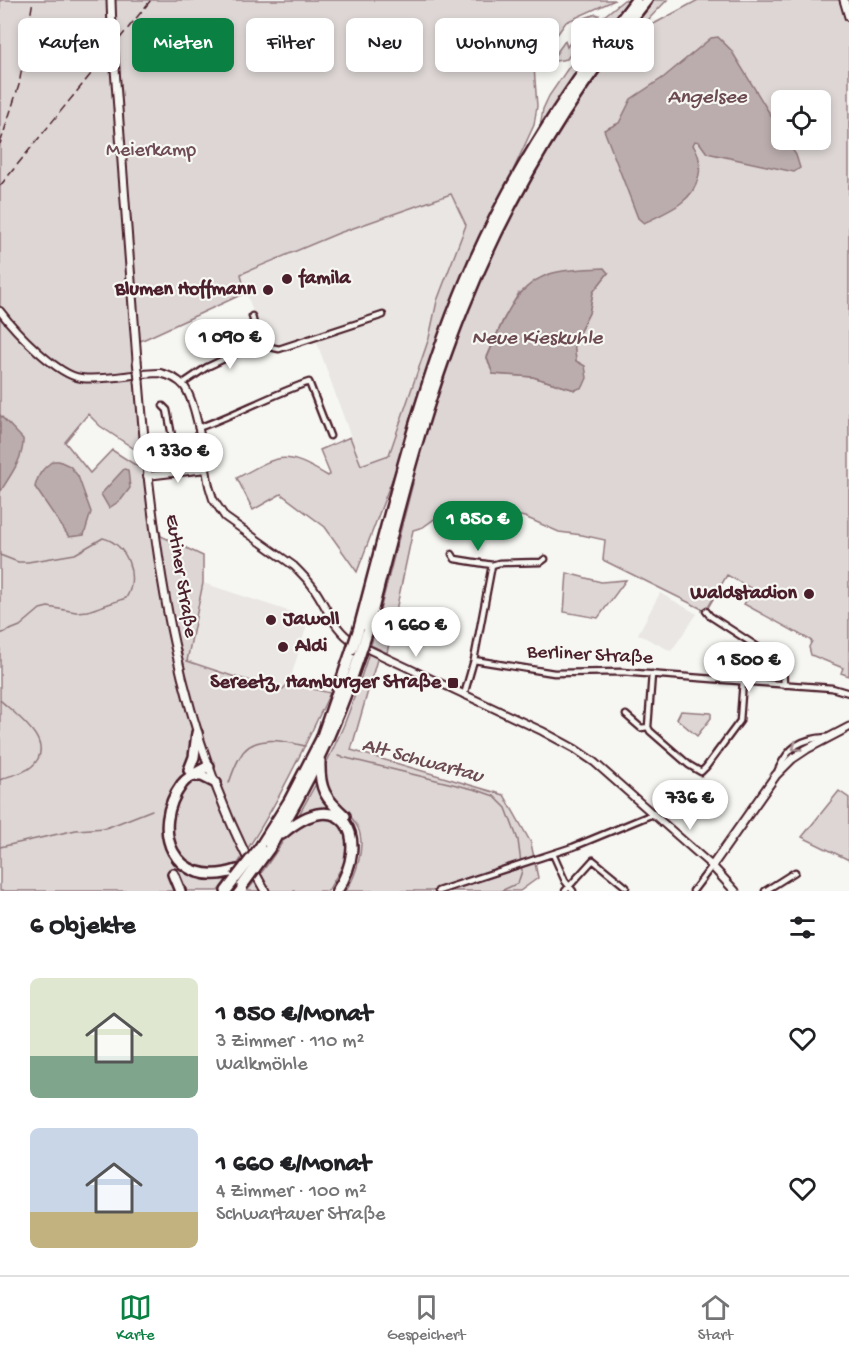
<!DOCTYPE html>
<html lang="de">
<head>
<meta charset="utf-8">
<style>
  body { margin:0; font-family:"Gochi Hand",sans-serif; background:#f6f6f6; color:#202124; height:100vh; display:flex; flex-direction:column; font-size:22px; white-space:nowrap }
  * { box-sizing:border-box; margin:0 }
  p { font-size:20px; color:#757577 }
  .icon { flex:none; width:33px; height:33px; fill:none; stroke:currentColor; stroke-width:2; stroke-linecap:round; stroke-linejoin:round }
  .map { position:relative; height:891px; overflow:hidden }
  .side { display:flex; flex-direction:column; background:#fff; flex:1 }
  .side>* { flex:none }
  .top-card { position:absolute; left:18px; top:18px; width:813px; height:54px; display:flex; gap:12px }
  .tools { position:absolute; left:771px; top:90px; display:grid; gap:12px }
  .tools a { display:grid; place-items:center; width:60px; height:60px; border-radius:9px; background:#fff; box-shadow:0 3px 9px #0003; font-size:30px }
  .price { position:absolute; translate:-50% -51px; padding:0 14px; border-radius:21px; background:#fff; color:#222; font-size:20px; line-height:39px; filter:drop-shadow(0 2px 3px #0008) }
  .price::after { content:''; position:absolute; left:50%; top:36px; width:18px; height:14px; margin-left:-9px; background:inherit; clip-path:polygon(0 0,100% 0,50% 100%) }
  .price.active { background:#0b8043; color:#fff }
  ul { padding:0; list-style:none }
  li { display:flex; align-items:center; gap:18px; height:150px; padding:0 30px }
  li span { display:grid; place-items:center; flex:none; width:168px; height:120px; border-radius:9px; color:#555 }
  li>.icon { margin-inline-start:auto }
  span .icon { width:72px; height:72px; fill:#fffc; stroke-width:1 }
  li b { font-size:26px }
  h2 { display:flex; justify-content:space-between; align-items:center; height:72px; padding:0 30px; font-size:26px }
  .tag { padding:0 21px; border-radius:9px; background:#fff; box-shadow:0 3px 9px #0003; font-size:21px; line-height:54px }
  .tag.active { background:#0b8043; color:#fff }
  .tab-bar { display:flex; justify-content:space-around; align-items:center; height:84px; border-top:2px solid #e0e0e0; background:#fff; font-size:16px; color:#757577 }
  .tab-bar a { display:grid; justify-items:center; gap:3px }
  .tab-bar .active { color:#0b8043 }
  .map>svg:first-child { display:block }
</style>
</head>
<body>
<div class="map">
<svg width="849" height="891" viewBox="0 0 849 891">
  <rect width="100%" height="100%" fill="#f6f6f2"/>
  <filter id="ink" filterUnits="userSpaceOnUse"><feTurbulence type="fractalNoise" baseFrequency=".0167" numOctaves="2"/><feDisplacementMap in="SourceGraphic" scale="12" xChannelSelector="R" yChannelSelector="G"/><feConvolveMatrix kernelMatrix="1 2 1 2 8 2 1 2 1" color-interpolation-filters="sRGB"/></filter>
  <g filter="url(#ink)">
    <path fill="#e9e6e3" d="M451,194L466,225L437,301L429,338L389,455L361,465L315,337L275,349L261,335L240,274L339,233Z
      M203,583L309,618L289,683L284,689L235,677L187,661Z
      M660,593L697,614L671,651L638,634Z"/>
    <path fill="#ddd6d5" stroke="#947a80" stroke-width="1.5" fill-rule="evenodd" d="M0,0H615L566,22L534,67L537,106L534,125L456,295L431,360L414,412L431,416L469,305L494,245L559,131L597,74L613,54L648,27L698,0H849V676L841,673L843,668L811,655L809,647L812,641L744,604L754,590L727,575L706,611L603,560L605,540L582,535L559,532L525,517L499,512L443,513L423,527L413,530L387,653L371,645L413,483L393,477L357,572L325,527L281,494L253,510L237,478C281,454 284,450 328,476L330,474L320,450L350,437L361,465L389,455L429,338L437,301L466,225L451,194L339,233L241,274L245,293L136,343L145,456L100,426L88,414L65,442L90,473L112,450L148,473L161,536L203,556V583L187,661L235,677L283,689L289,683L330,693C297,763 265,830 218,891H0ZM782,100H820V140H782ZM608,273L593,292L589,313L574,343L576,361L575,390L533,377L493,374L487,357L503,320L519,293Z
      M624,0H630L540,127L543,109L549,96L603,17Z
      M652,0H667L645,23L621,40Z
      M596,14L599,15L588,25L573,46V50L567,59L550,62L565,41L567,47L578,31L576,25L582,19Z
      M567,573L601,582L626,580L598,618L564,612Z
      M369,653L378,656L351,750L504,795L531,843L538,878L520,891H346C356,876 366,846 358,828C354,818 344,810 336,803L346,829V860L328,891H247C284,847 320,780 343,727C353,703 361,677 369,653Z
      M681,711L711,713V718L697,736L677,719Z
      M839,791L849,798V860L802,837Z"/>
    <path fill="#bbadae" stroke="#8e747a" stroke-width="1.5" d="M718,37L731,50L781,132L782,140H786L796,155L800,168L794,172L707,153L699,142L695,141L693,145C706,164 699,190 681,203C671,211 656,217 644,223L638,218L604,130L619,123L631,99L664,77L711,38Z
      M604,268L608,273L593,292L589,313L574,343L576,361L585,366L587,378L583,387L575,390L533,377L493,374L487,358C502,324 513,284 553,273C569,269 587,269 604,268Z
      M0,415L23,439C24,458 10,476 0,492Z
      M53,461H59L70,466L78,476L91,512L84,535L69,537L35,487C38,474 43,468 53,461Z
      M124,469L128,470L130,488L121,500L109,508L101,494Z"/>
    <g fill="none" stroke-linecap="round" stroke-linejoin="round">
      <path stroke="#8e747a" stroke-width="1.5" d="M0,555L18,562H28L75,554L103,538C128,544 139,578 126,598L88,611L76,612L48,607L40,609L20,626L0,634
        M0,700C16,715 59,744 31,767C23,774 9,775 0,780
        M338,756L477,790L494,796L506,808L518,840L522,871L518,883L501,891
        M229,783C232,774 235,765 240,757C252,733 284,741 305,746
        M0,847L76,830L106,828L152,810"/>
      <g stroke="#4a1f2b" stroke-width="9">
        <path id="minor" d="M252,316L258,340L256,344
          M182,384L207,367L256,344L279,349L383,315
          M163,406L167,410L173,441L176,443L200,441
          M198,428C235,415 271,395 309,382L330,436
          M452,554L455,559L492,565L499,563L541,562L545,559
          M706,611L710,616L781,662L783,666L784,685
          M474,660L554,673L621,672L832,688L849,693
          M652,674L648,727L650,731L689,765L701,772L706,767L740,721L743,681
          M464,695L474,660L492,565
          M626,715L641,728L648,727
          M778,770C789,746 800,739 827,737
          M553,854L565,881L573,891
          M438,891L573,847L653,814
          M565,891L593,860L626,887
          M693,891L712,866
          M765,891L795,872"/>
      </g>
      <g stroke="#4a1f2b" stroke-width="10">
        <path id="tertiary" d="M0,311C15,331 57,375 81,378C107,381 134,373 160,373C169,375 178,379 184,386C198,405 204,461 209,486L213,499L225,517L294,566C301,573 308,580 313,587C328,608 332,628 355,643L542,731L575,749L594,762L712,866
          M147,476L206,469"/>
      </g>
      <g stroke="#4a1f2b" stroke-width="11">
        <path id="secondary" d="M111,0L112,29
          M844,0L849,17
          M115,69L137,360
          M139,381C153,556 177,736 265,891
          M735,891L712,866L776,775L792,759L807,749L849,727"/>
      </g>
      <g stroke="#4a1f2b" stroke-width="14">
        <path id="motorway" d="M359,628C392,505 422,378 474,261C517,165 573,83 636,0
          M367,633C395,523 421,412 464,307C509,195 571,93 647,0
          M320,761C319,789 325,798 345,816
          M209,766C200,771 189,775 182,784C149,829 173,891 237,870
          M189,770L194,757L197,733
          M193,776H202L216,783
          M282,834C342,782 372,838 337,891
          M260,847L289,801L321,739L352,649
          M269,849C307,788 337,725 359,657
          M173,874L180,891
          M226,891L236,878"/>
      </g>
      <use href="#minor" stroke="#f6f6f2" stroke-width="4.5"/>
      <use href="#tertiary" stroke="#f6f6f2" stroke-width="6"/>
      <use href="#secondary" stroke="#f6f6f2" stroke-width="7"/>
      <use href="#motorway" stroke="#f6f6f2" stroke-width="9"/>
      <path stroke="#4a1f2b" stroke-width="1.5" stroke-dasharray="9 4.5" stroke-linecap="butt" d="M0,144L19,85L33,0
        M0,186L151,0"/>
      <g stroke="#4a1f2b" stroke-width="11" stroke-linecap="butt">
        <path id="secondary-bridge" d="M112,29L115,69
          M137,360L139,381"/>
      </g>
      <g stroke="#4a1f2b" stroke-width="14" stroke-linecap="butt">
        <path id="motorway-bridge" d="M352,649L359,628
          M359,657L367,633
          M236,878L260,847
          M242,886L269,849"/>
      </g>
      <use href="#secondary-bridge" stroke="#f6f6f2" stroke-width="7"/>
      <use href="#motorway-bridge" stroke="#f6f6f2" stroke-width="9"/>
    </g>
    <defs><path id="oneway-chevron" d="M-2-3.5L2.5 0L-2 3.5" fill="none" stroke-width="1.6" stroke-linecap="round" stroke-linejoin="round" transform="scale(1.5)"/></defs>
    <use stroke="#a99598" href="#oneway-chevron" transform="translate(796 747) rotate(145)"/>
  </g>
  <g fill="#4a1f2b" stroke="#f6f6f2" stroke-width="2">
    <circle cx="287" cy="279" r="6"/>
    <circle cx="268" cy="290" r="6"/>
    <circle cx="809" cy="594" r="6"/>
    <circle cx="271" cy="620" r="6"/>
    <circle cx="283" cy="647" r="6"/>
    <rect x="447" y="677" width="12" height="12" rx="3"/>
  </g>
  <g text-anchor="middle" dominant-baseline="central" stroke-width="4.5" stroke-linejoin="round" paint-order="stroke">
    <g font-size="20" fill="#6f4d56" stroke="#f6f6f2">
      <text x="151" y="151">Meierkamp</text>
    </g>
    <g font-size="20" font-weight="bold" fill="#4a1f2b" stroke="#f6f6f2" text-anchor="start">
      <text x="299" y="279">famila</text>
      <text x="256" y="290" text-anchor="end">Blumen Hoffmann</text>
      <text x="797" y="594" text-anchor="end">Waldstadion</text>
      <text x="283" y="620">Jawoll</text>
      <text x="295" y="647">Aldi</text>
      <text x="441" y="683" text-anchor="end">Sereetz, Hamburger Straße</text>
    </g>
    <g font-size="20" fill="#4a1f2b" stroke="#f6f6f2">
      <text transform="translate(180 576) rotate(81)">Eutiner Straße</text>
      <text transform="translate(590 656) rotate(3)">Berliner Straße</text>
    </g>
    <g font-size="21" font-style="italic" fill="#6c4a52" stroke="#f6f6f2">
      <text x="707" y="98">Angelsee</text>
      <text x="537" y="339">Neue Kieskuhle</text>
      <text transform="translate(422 762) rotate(15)">Alt Schwartau</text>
    </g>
  </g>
</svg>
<div class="tools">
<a><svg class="icon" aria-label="locate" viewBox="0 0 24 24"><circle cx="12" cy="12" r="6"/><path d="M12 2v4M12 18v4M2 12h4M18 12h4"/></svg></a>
</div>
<b class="price" style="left:230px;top:370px">1 090 €</b>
<b class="price" style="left:178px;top:484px">1 330 €</b>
<b class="price active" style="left:478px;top:552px">1 850 €</b>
<b class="price" style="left:416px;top:658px">1 660 €</b>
<b class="price" style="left:749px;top:693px">1 500 €</b>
<b class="price" style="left:690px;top:831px">736 €</b>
<div class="top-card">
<a class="tag">Kaufen</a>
<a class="tag active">Mieten</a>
<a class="tag">Filter</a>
<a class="tag">Neu</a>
<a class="tag">Wohnung</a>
<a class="tag">Haus</a>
</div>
</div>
<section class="side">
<h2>6 Objekte<svg class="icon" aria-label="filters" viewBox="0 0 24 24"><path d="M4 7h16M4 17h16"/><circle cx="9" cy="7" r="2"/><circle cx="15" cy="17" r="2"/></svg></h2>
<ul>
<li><span style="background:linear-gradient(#dfe7d0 65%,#7fa58c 0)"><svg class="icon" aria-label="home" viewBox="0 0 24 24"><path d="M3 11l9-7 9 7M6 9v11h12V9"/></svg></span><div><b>1 850 €/Monat</b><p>3 Zimmer · 110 m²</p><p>Walkmöhle</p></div><svg class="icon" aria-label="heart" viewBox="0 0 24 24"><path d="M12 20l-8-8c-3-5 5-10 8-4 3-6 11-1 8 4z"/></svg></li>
<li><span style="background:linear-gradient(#c9d6e8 70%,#c2b280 0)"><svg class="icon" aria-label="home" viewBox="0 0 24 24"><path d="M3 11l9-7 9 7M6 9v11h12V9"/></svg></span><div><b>1 660 €/Monat</b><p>4 Zimmer · 100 m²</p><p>Schwartauer Straße</p></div><svg class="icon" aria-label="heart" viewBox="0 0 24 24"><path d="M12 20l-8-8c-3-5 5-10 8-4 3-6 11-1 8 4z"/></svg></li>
</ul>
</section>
<nav class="tab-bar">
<a class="active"><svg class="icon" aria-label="map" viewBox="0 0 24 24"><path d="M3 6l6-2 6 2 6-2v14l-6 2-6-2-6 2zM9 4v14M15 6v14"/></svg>Karte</a>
<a><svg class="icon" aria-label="saved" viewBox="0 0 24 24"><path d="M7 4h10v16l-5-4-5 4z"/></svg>Gespeichert</a>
<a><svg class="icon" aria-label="home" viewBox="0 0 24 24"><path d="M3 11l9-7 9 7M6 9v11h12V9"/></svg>Start</a>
</nav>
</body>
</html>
